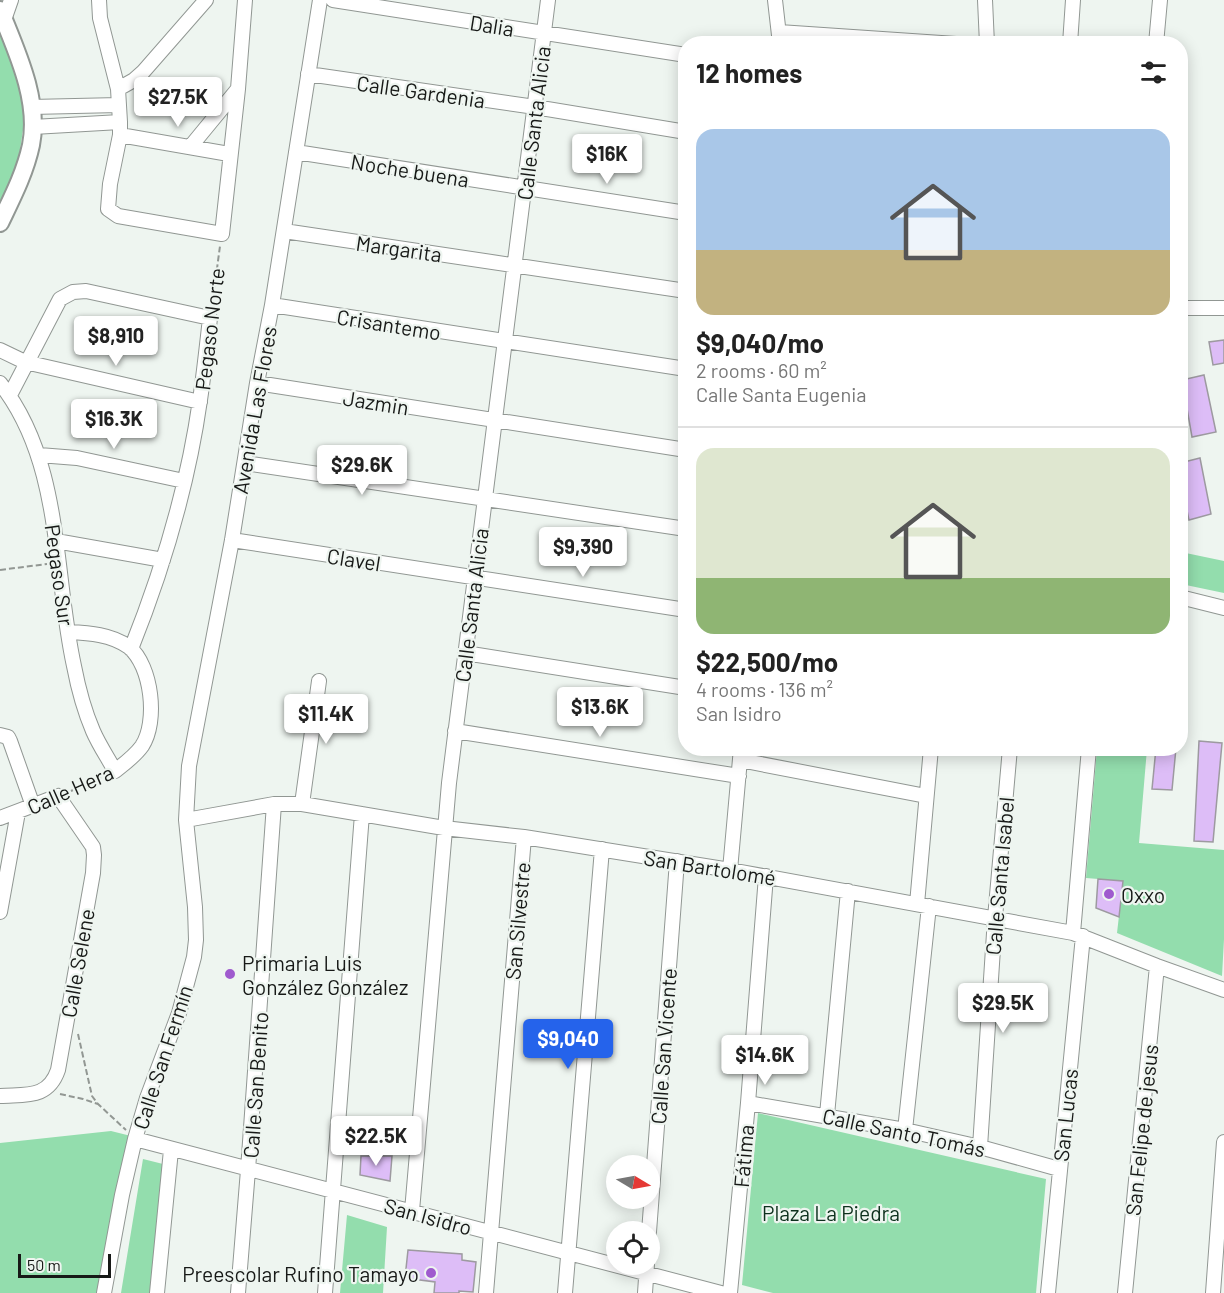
<!DOCTYPE html>
<html lang="en">
<head>
<meta charset="utf-8">
<style>
  body { margin:0; font-family:Barlow,sans-serif; background:#f6f6f6; color:#222; height:100vh; display:flex; flex-direction:column; font-size:22px; white-space:nowrap }
  * { box-sizing:border-box; margin:0 }
  p { font-size:20px; color:#767676 }
  .icon { flex:none; width:33px; height:33px; fill:none; stroke:currentColor; stroke-width:2; stroke-linecap:round; stroke-linejoin:round }
  .map { position:relative; flex:1; overflow:hidden }
  .sheet { position:absolute; left:678px; top:36px; width:510px; height:720px; display:flex; flex-direction:column; background:#fff; border-radius:24px; box-shadow:0 3px 15px #0003 }
  .sheet>* { flex:none }
  .needle { width:39px; rotate:100deg }
  .buttons { position:absolute; left:606px; top:1155px; display:grid; gap:12px }
  .buttons a { display:grid; place-items:center; width:54px; height:54px; border-radius:50%; background:#fff; box-shadow:0 3px 15px #0003; font-size:30px }
  .scale { position:absolute; left:18px; bottom:15px; width:93px; box-sizing:border-box; padding-left:6px; border:3px solid #171917; border-top:0; font-size:16px; line-height:21px; white-space:nowrap; color:#171917; -webkit-text-stroke:4px #eef5f0; paint-order:stroke }
  .price { position:absolute; translate:-50% -51px; padding:0 14px; border-radius:6px; background:#fff; color:#222; font-size:20px; line-height:39px; filter:drop-shadow(0 2px 3px #0008) }
  .price::after { content:''; position:absolute; left:50%; top:36px; width:18px; height:14px; margin-left:-9px; background:inherit; clip-path:polygon(0 0,100% 0,50% 100%) }
  .price.on { background:#2563eb; color:#fff }
  ul { padding:0; list-style:none }
  li { display:grid; align-content:center; gap:12px; height:318px; padding:0 18px }
  li+li { border-top:2px solid #e0e0e0 }
  li span { display:grid; place-items:center; height:186px; border-radius:18px; color:#555 }
  li>.icon { margin-inline-start:auto }
  span .icon { width:108px; height:108px; fill:#fffc; stroke-width:1 }
  li b { font-size:26px }
  h2 { display:flex; justify-content:space-between; align-items:center; height:72px; padding:0 18px; font-size:26px }
  .map>svg:first-child { display:block }
</style>
</head>
<body>
<div class="map">
<svg width="1224" height="1293" viewBox="0 0 1224 1293">
  <rect width="100%" height="100%" fill="#eef5f0"/>
  <path fill="#93ddad" d="M0,26L12,58L26,110L17,170L0,206Z
    M1181,552L1224,561V593L1181,584Z
    M1097,749H1147L1139,843L1224,850V939L1222,976L1117,933L1123,881L1086,878Z
    M758,1113L1046,1179L1036,1293H773L742,1285Z
    M111,1131L131,1136L102,1293H0V1143Z
    M143,1159L163,1164L152,1293H121Z
    M347,1215L387,1227L383,1293H340Z"/>
  <path fill="#ddbdf7" stroke="#9d9aa0" stroke-width="1.5" d="M1224,340V363L1213,365L1209,342Z
    M1204,375L1216,432L1192,437L1182,380Z
    M1200,458L1211,514L1189,520L1180,478V463Z
    M1199,741L1222,743L1213,842L1194,841Z
    M1156,748H1176L1172,790L1152,789Z
    M1098,879L1123,881L1119,917L1096,908Z
    M361,1156H392L390,1181L360,1175Z
    M408,1250L462,1254V1260L476,1262L473,1292L459,1291V1293H434L435,1282L405,1278Z"/>
  <g fill="none" stroke-linecap="round" stroke-linejoin="round">
    <g stroke="#919793" stroke-width="16">
      <path id="minor" d="M99,0L100,18L118,89L120,122V135L110,184L108,209L118,216L222,234L238,89L245,0
        M333,0L686,55
        M775,0L780,44
        M985,0L987,44
        M4,20L11,0
        M779,32L956,44
        M1070,44L1073,0
        M1156,44L1160,0
        M308,74L535,107L686,132
        M118,89L134,80L143,72L206,0
        M31,107L119,105
        M33,127L120,122
        M120,135L229,154
        M191,146L237,90
        M296,152L686,213
        M284,231L686,291
        M272,305L686,369
        M1180,308H1224
        M0,350L25,362L200,402
        M0,383C63,463 53,571 74,666C78,687 84,710 93,731C99,745 108,758 115,771C124,764 135,756 142,746C158,722 152,666 129,647C111,634 89,633 68,632
        M257,383L686,450
        M10,395L60,299L73,292L86,291L210,318C207,345 204,373 200,400C188,485 163,569 131,649
        M39,455L77,458L184,481
        M245,463L686,529
        M232,540L686,610
        M56,541L163,560
        M1180,597L1224,608
        M465,653L686,688
        M455,731L739,776
        M0,735L8,737L10,741L33,806
        M740,760L926,796
        M302,804L319,681
        M0,818L58,796L93,847L94,855L93,873L58,1070C48,1099 26,1094 0,1096
        M186,820L274,804H302L444,828L524,837L730,870L1073,933L1157,966L1224,990
        M730,870L741,748
        M917,904L931,748
        M0,912L18,812
        M1073,933L1089,748
        M748,1103L905,1130L980,1147L1059,1169
        M827,1115L848,891
        M905,1130L929,906
        M135,1139L721,1293
        M980,1147L995,918L1010,748
        M412,1211L449,783L548,0
        M649,1232L677,861
        M104,1293L122,1195L135,1139L147,1098L179,1013L194,957L196,940L195,907L186,820L189,766L232,540L257,383L272,305L320,0
        M157,1293L171,1150
        M238,1293L248,1170L274,804
        M325,1293L362,814
        M486,1293L524,837
        M565,1293L602,849
        M645,1293L647,1264
        M730,1293L748,1103L766,876
        M1048,1293L1083,936
        M1125,1293L1157,966
        M1213,1293L1224,1142"/>
    </g>
    <g stroke="#919793" stroke-width="20">
      <path id="tertiary" d="M0,10C16,50 40,100 31,145C25,173 12,198 0,223"/>
    </g>
    <path stroke="#929793" stroke-width="2" stroke-dasharray="6 3" stroke-linecap="butt" d="M212,306L220,246
      M0,570L47,564
      M71,791L104,776
      M78,1034L92,1096L98,1104L126,1130
      M60,1094L83,1099L98,1104"/>
    <use href="#minor" stroke="#fff" stroke-width="14"/>
    <use href="#tertiary" stroke="#fff" stroke-width="16"/>
  </g>
  <g fill="#9f5ace" stroke="#eef5f0" stroke-width="2">
    <circle cx="1109" cy="894" r="6"/>
    <circle cx="230" cy="974" r="6"/>
    <circle cx="431" cy="1273" r="6"/>
  </g>
  <g text-anchor="middle" dominant-baseline="central" stroke-width="4.5" stroke-linejoin="round" paint-order="stroke">
    <g font-size="21" fill="#171917" stroke="#eef5f0">
      <text transform="translate(492 25) rotate(9)">Dalia</text>
      <text transform="translate(421 91) rotate(8)">Calle Gardenia</text>
      <text transform="translate(533 123) rotate(-83)">Calle Santa Alicia</text>
      <text transform="translate(410 170) rotate(9)">Noche buena</text>
      <text transform="translate(399 248) rotate(8)">Margarita</text>
      <text transform="translate(389 324) rotate(9)">Crisantemo</text>
      <text transform="translate(209 329) rotate(-83)">Pegaso Norte</text>
      <text transform="translate(376 402) rotate(9)">Jazmin</text>
      <text transform="translate(254 410) rotate(-80)">Avenida Las Flores</text>
      <text transform="translate(354 559) rotate(9)">Clavel</text>
      <text transform="translate(60 575) rotate(82)">Pegaso Sur</text>
      <text transform="translate(471 605) rotate(-83)">Calle Santa Alicia</text>
      <text transform="translate(70 789) rotate(-24)">Calle Hera</text>
      <text transform="translate(710 867) rotate(9)">San Bartolomé</text>
      <text transform="translate(999 876) rotate(-85)">Calle Santa Isabel</text>
      <text transform="translate(517 921) rotate(-85)">San Silvestre</text>
      <text transform="translate(77 963) rotate(-80)">Calle Selene</text>
      <text transform="translate(663 1046) rotate(-86)">Calle San Vicente</text>
      <text transform="translate(162 1057) rotate(-72)">Calle San Fermín</text>
      <text transform="translate(255 1085) rotate(-86)">Calle San Benito</text>
      <text transform="translate(1065 1115) rotate(-84)">San Lucas</text>
      <text transform="translate(1141 1130) rotate(-84)">San Felipe de jesus</text>
      <text transform="translate(904 1132) rotate(12)">Calle Santo Tomás</text>
      <text transform="translate(743 1156) rotate(-85)">Fátima</text>
      <text transform="translate(428 1216) rotate(15)">San Isidro</text>
    </g>
    <g font-size="21" fill="#171917" stroke="#eef5f0" text-anchor="start">
      <text x="1121" y="894">Oxxo</text>
      <text x="242" y="962">Primaria Luis<tspan x="242" dy="24">González González</tspan></text>
      <text x="419" y="1273" text-anchor="end">Preescolar Rufino Tamayo</text>
    </g>
    <g font-size="21" fill="#0d311d" stroke="#eef5f0">
      <text x="831" y="1212">Plaza La Piedra</text>
    </g>
  </g>
</svg>
<div class="buttons">
<a><svg class="needle" viewBox="-14 -14 28 28"><path d="M0-13l5 13h-10z" fill="#e53935"/><path d="M0 13l5-13h-10z" fill="#767676"/></svg></a>
<a><svg class="icon" aria-label="locate" viewBox="0 0 24 24"><circle cx="12" cy="12" r="6"/><path d="M12 2v4M12 18v4M2 12h4M18 12h4"/></svg></a>
</div>
<div class="scale">50 m</div>
<b class="price" style="left:178px;top:128px">$27.5K</b>
<b class="price" style="left:607px;top:185px">$16K</b>
<b class="price" style="left:116px;top:367px">$8,910</b>
<b class="price" style="left:114px;top:450px">$16.3K</b>
<b class="price" style="left:362px;top:496px">$29.6K</b>
<b class="price" style="left:583px;top:578px">$9,390</b>
<b class="price" style="left:600px;top:738px">$13.6K</b>
<b class="price" style="left:326px;top:745px">$11.4K</b>
<b class="price" style="left:1003px;top:1034px">$29.5K</b>
<b class="price on" style="left:568px;top:1070px">$9,040</b>
<b class="price" style="left:765px;top:1086px">$14.6K</b>
<b class="price" style="left:376px;top:1167px">$22.5K</b>
<section class="sheet">
<h2>12 homes<svg class="icon" aria-label="filters" viewBox="0 0 24 24"><path d="M4 7h16M4 17h16"/><circle cx="9" cy="7" r="2"/><circle cx="15" cy="17" r="2"/></svg></h2>
<ul>
<li><span style="background:linear-gradient(#a9c7e8 65%,#c2b280 0)"><svg class="icon" aria-label="home" viewBox="0 0 24 24"><path d="M3 11l9-7 9 7M6 9v11h12V9"/></svg></span><div><b>$9,040/mo</b><p>2 rooms · 60 m²</p><p>Calle Santa Eugenia</p></div></li>
<li><span style="background:linear-gradient(#dfe7d0 70%,#8fb573 0)"><svg class="icon" aria-label="home" viewBox="0 0 24 24"><path d="M3 11l9-7 9 7M6 9v11h12V9"/></svg></span><div><b>$22,500/mo</b><p>4 rooms · 136 m²</p><p>San Isidro</p></div></li>
</ul>
</section>
</div>
</body>
</html>
